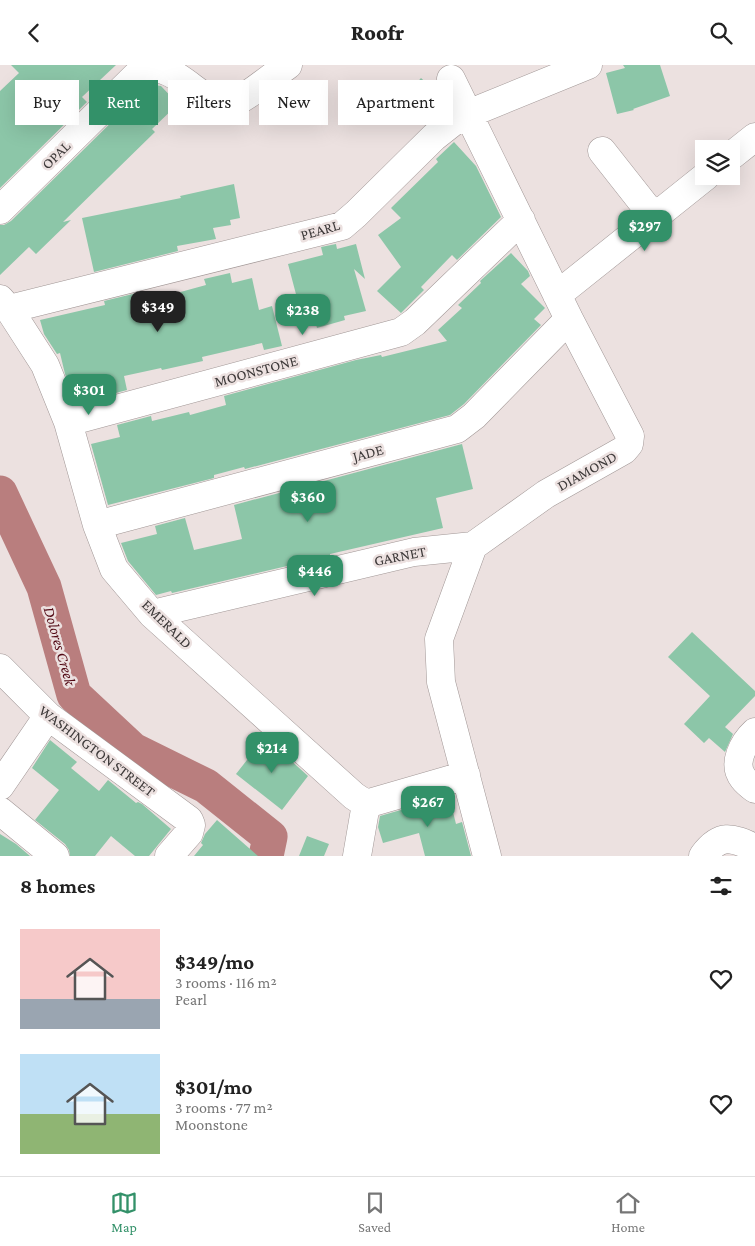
<!DOCTYPE html>
<html lang="en">
<head>
<meta charset="utf-8">
<style>
  body { margin:0; font-family:"Crimson Pro",serif; background:#f2f2f2; color:#222; height:100vh; display:flex; flex-direction:column; font-size:19px; white-space:nowrap }
  * { box-sizing:border-box; margin:0 }
  p { font-size:16px; color:#767676 }
  .icon { flex:none; width:28px; height:28px; fill:none; stroke:currentColor; stroke-width:2; stroke-linecap:round; stroke-linejoin:round }
  .map { position:relative; height:791px; overflow:hidden }
  .panel { display:flex; flex-direction:column; background:#fff; flex:1 }
  .panel>* { flex:none }
  .guide { position:absolute; left:15px; top:15px; width:500px; height:45px; display:flex; gap:10px }
  .buttons { position:absolute; left:695px; top:75px; display:grid; gap:10px }
  .buttons a { display:grid; place-items:center; width:45px; height:45px; border-radius:0px; background:#fff; box-shadow:0 5px 20px #0002; font-size:25px }
  .price { position:absolute; translate:-50% -42px; padding:0 11px; border-radius:10px; background:#339169; color:#fff; font-size:16px; line-height:32px; filter:drop-shadow(0 1px 2px #0008) }
  .price::after { content:''; position:absolute; left:50%; top:30px; width:15px; height:11px; margin-left:-8px; background:inherit; clip-path:polygon(0 0,100% 0,50% 100%) }
  .price.on { background:#222; color:#fff }
  ul { padding:0; list-style:none }
  li { display:flex; align-items:center; gap:15px; height:125px; padding:0 20px }
  li span { display:grid; place-items:center; flex:none; width:140px; height:100px; border-radius:0px; color:#555 }
  li>.icon { margin-inline-start:auto }
  span .icon { width:60px; height:60px; fill:#fffc; stroke-width:1 }
  li b { font-size:21px }
  h2 { display:flex; justify-content:space-between; align-items:center; height:60px; padding:0 20px; font-size:21px }
  .tag { padding:0 18px; border-radius:0px; background:#fff; box-shadow:0 5px 20px #0002; font-size:18px; line-height:45px }
  .tag.on { background:#339169; color:#fff }
  header { display:flex; justify-content:space-between; align-items:center; height:65px; padding:0 20px; background:#fff; font-size:22px; font-weight:800 }
  .tabs { display:flex; justify-content:space-around; align-items:center; height:70px; border-top:1px solid #e0e0e0; background:#fff; font-size:14px; color:#767676 }
  .tabs a { display:grid; justify-items:center; gap:2px }
  .tabs .on { color:#339169 }
  .map>svg:first-child { display:block }
</style>
</head>
<body>
<header><svg class="icon" aria-label="back" viewBox="0 0 24 24"><path d="M15 5l-7 7 7 7"/></svg>Roofr<svg class="icon" aria-label="search" viewBox="0 0 24 24"><circle cx="10" cy="10" r="6"/><path d="M15 15l6 6"/></svg></header>
<div class="map">
<svg width="755" height="791" viewBox="0 0 755 791">
  <rect width="100%" height="100%" fill="#ece1e0"/>
  <g fill="none" stroke-linecap="round" stroke-linejoin="round">
    <path stroke="#b97e7e" stroke-width="35" d="M0,428L44,522L74,630L133,685L206,721L270,772L266,791"/>
  </g>
  <path fill="#8cc6a8" d="M11,0H116L82,32L87,37L0,123V26L19,8Z
    M623,0H660L670,31L633,44L634,45L617,49L606,8L625,3Z
    M421,13L444,35L425,55L402,34Z
    M154,20L161,21L178,39L152,64L155,67L63,157L71,155L36,189L29,182L0,210V160H4L11,156L129,40L131,42Z
    M454,77L476,101L501,152L457,195L452,190L421,222L424,225L401,248L377,226L401,202L378,170L401,153L391,143L438,97L436,94Z
    M234,119L240,153L230,155L231,160L213,163L216,174L177,181L178,186L94,207L82,153L181,133L180,131Z
    M336,179L337,184L356,179L365,214L354,204L366,246L344,251L345,255L317,263L308,230L297,233L288,199L323,190L321,182Z
    M511,188L528,206L530,211L521,219L545,243L534,254L541,260L464,339L450,350L245,404L244,402L214,410V413L108,440L91,379L120,372L117,360L151,351L152,356L189,347L190,350L226,340L224,331L356,295L381,290L382,292L447,276L438,265L462,243L458,240L481,218L480,216Z
    M230,208L232,218L252,213L259,245L272,241L282,281L264,285L262,278L202,292L203,296L162,305L161,303L124,311L127,325L90,335L86,322L72,326L65,309L60,288L57,289L44,269L40,255L105,240L104,236L141,227L144,237L206,220L204,214Z
    M462,379L473,424L436,433L443,463L330,489V491L172,528L171,526L156,530L128,496L121,478L157,469L155,461L185,453L194,485L242,474L234,440Z
    M692,567L755,626V631L725,662L733,669L725,687L709,673L704,678L684,659L710,631L668,592Z
    M265,672L308,711L282,745L236,709Z
    M50,675L77,697L71,703L99,726L108,715L136,738L138,737L142,739L171,764L149,791H135L111,771L95,791H70L69,785L65,779L35,755L59,725L32,703Z
    M449,731L456,759L462,757L471,791H425L419,768L383,778L378,762L380,751Z
    M217,755L258,791H194L203,780L201,778L205,769Z
    M0,769L16,779L30,791H0Z
    M307,771L329,779L324,791H299Z"/>
  <g fill="none" stroke-linecap="round" stroke-linejoin="round">
    <g stroke="#a19796" stroke-width="29">
      <path id="minor" d="M451,14L569,254L630,371L629,379L624,385L546,429L473,481L439,574L441,617L487,791
        M602,86L654,152
        M731,91L755,72
        M0,145L136,11C141,9 146,5 151,4C179,0 206,45 230,39C243,36 275,9 288,0
        M557,230L706,111
        M0,234L9,244L45,300L68,357L97,460L114,504L152,549L354,731L366,739L466,710
        M9,244L342,161L356,149L434,72L453,57L468,49L588,0
        M68,357L401,267L415,257L521,155
        M97,460L457,364L474,351L569,254
        M152,549L414,487L473,481
        M0,603L48,651L189,755L191,760L189,768L169,791
        M755,667C743,678 732,699 743,713C746,717 751,721 755,724
        M0,721L48,651
        M0,746L55,791
        M357,791L366,739
        M703,791C720,768 731,772 755,783"/>
    </g>
    <use href="#minor" stroke="#fff" stroke-width="28"/>
  </g>
  <g text-anchor="middle" dominant-baseline="central" stroke-width="5" stroke-linejoin="round" paint-order="stroke">
    <g font-size="15" fill="#3d3939" stroke="#ece1e0">
      <text transform="translate(56 90) rotate(-45)">OPAL</text>
      <text transform="translate(320 165) rotate(-16)">PEARL</text>
      <text transform="translate(256 306) rotate(-15)">MOONSTONE</text>
      <text transform="translate(368 388) rotate(-15)">JADE</text>
      <text transform="translate(587 406) rotate(-29)">DIAMOND</text>
      <text transform="translate(400 491) rotate(-11)">GARNET</text>
      <text transform="translate(167 559) rotate(44)">EMERALD</text>
      <text transform="translate(97 686) rotate(37)">WASHINGTON STREET</text>
    </g>
    <g font-size="16" font-style="italic" fill="#530a15" stroke="#ece1e0">
      <text transform="translate(60 581) rotate(74)">Dolores Creek</text>
    </g>
  </g>
</svg>
<div class="buttons">
<a><svg class="icon" aria-label="layers" viewBox="0 0 24 24"><path d="M12 4l9 5-9 5-9-5zM3 14l9 5 9-5"/></svg></a>
</div>
<b class="price" style="left:645px;top:187px">$297</b>
<b class="price on" style="left:158px;top:268px">$349</b>
<b class="price" style="left:303px;top:271px">$238</b>
<b class="price" style="left:89px;top:351px">$301</b>
<b class="price" style="left:308px;top:458px">$360</b>
<b class="price" style="left:315px;top:532px">$446</b>
<b class="price" style="left:272px;top:709px">$214</b>
<b class="price" style="left:428px;top:763px">$267</b>
<div class="guide">
<a class="tag">Buy</a>
<a class="tag on">Rent</a>
<a class="tag">Filters</a>
<a class="tag">New</a>
<a class="tag">Apartment</a>
</div>
</div>
<section class="panel">
<h2>8 homes<svg class="icon" aria-label="filters" viewBox="0 0 24 24"><path d="M4 7h16M4 17h16"/><circle cx="9" cy="7" r="2"/><circle cx="15" cy="17" r="2"/></svg></h2>
<ul>
<li><span style="background:linear-gradient(#f6c9c9 70%,#9aa5b1 0)"><svg class="icon" aria-label="home" viewBox="0 0 24 24"><path d="M3 11l9-7 9 7M6 9v11h12V9"/></svg></span><div><b>$349/mo</b><p>3 rooms · 116 m²</p><p>Pearl</p></div><svg class="icon" aria-label="heart" viewBox="0 0 24 24"><path d="M12 20l-8-8c-3-5 5-10 8-4 3-6 11-1 8 4z"/></svg></li>
<li><span style="background:linear-gradient(#bfe0f5 60%,#8fb573 0)"><svg class="icon" aria-label="home" viewBox="0 0 24 24"><path d="M3 11l9-7 9 7M6 9v11h12V9"/></svg></span><div><b>$301/mo</b><p>3 rooms · 77 m²</p><p>Moonstone</p></div><svg class="icon" aria-label="heart" viewBox="0 0 24 24"><path d="M12 20l-8-8c-3-5 5-10 8-4 3-6 11-1 8 4z"/></svg></li>
</ul>
</section>
<nav class="tabs">
<a class="on"><svg class="icon" aria-label="map" viewBox="0 0 24 24"><path d="M3 6l6-2 6 2 6-2v14l-6 2-6-2-6 2zM9 4v14M15 6v14"/></svg>Map</a>
<a><svg class="icon" aria-label="saved" viewBox="0 0 24 24"><path d="M7 4h10v16l-5-4-5 4z"/></svg>Saved</a>
<a><svg class="icon" aria-label="home" viewBox="0 0 24 24"><path d="M3 11l9-7 9 7M6 9v11h12V9"/></svg>Home</a>
</nav>
</body>
</html>
